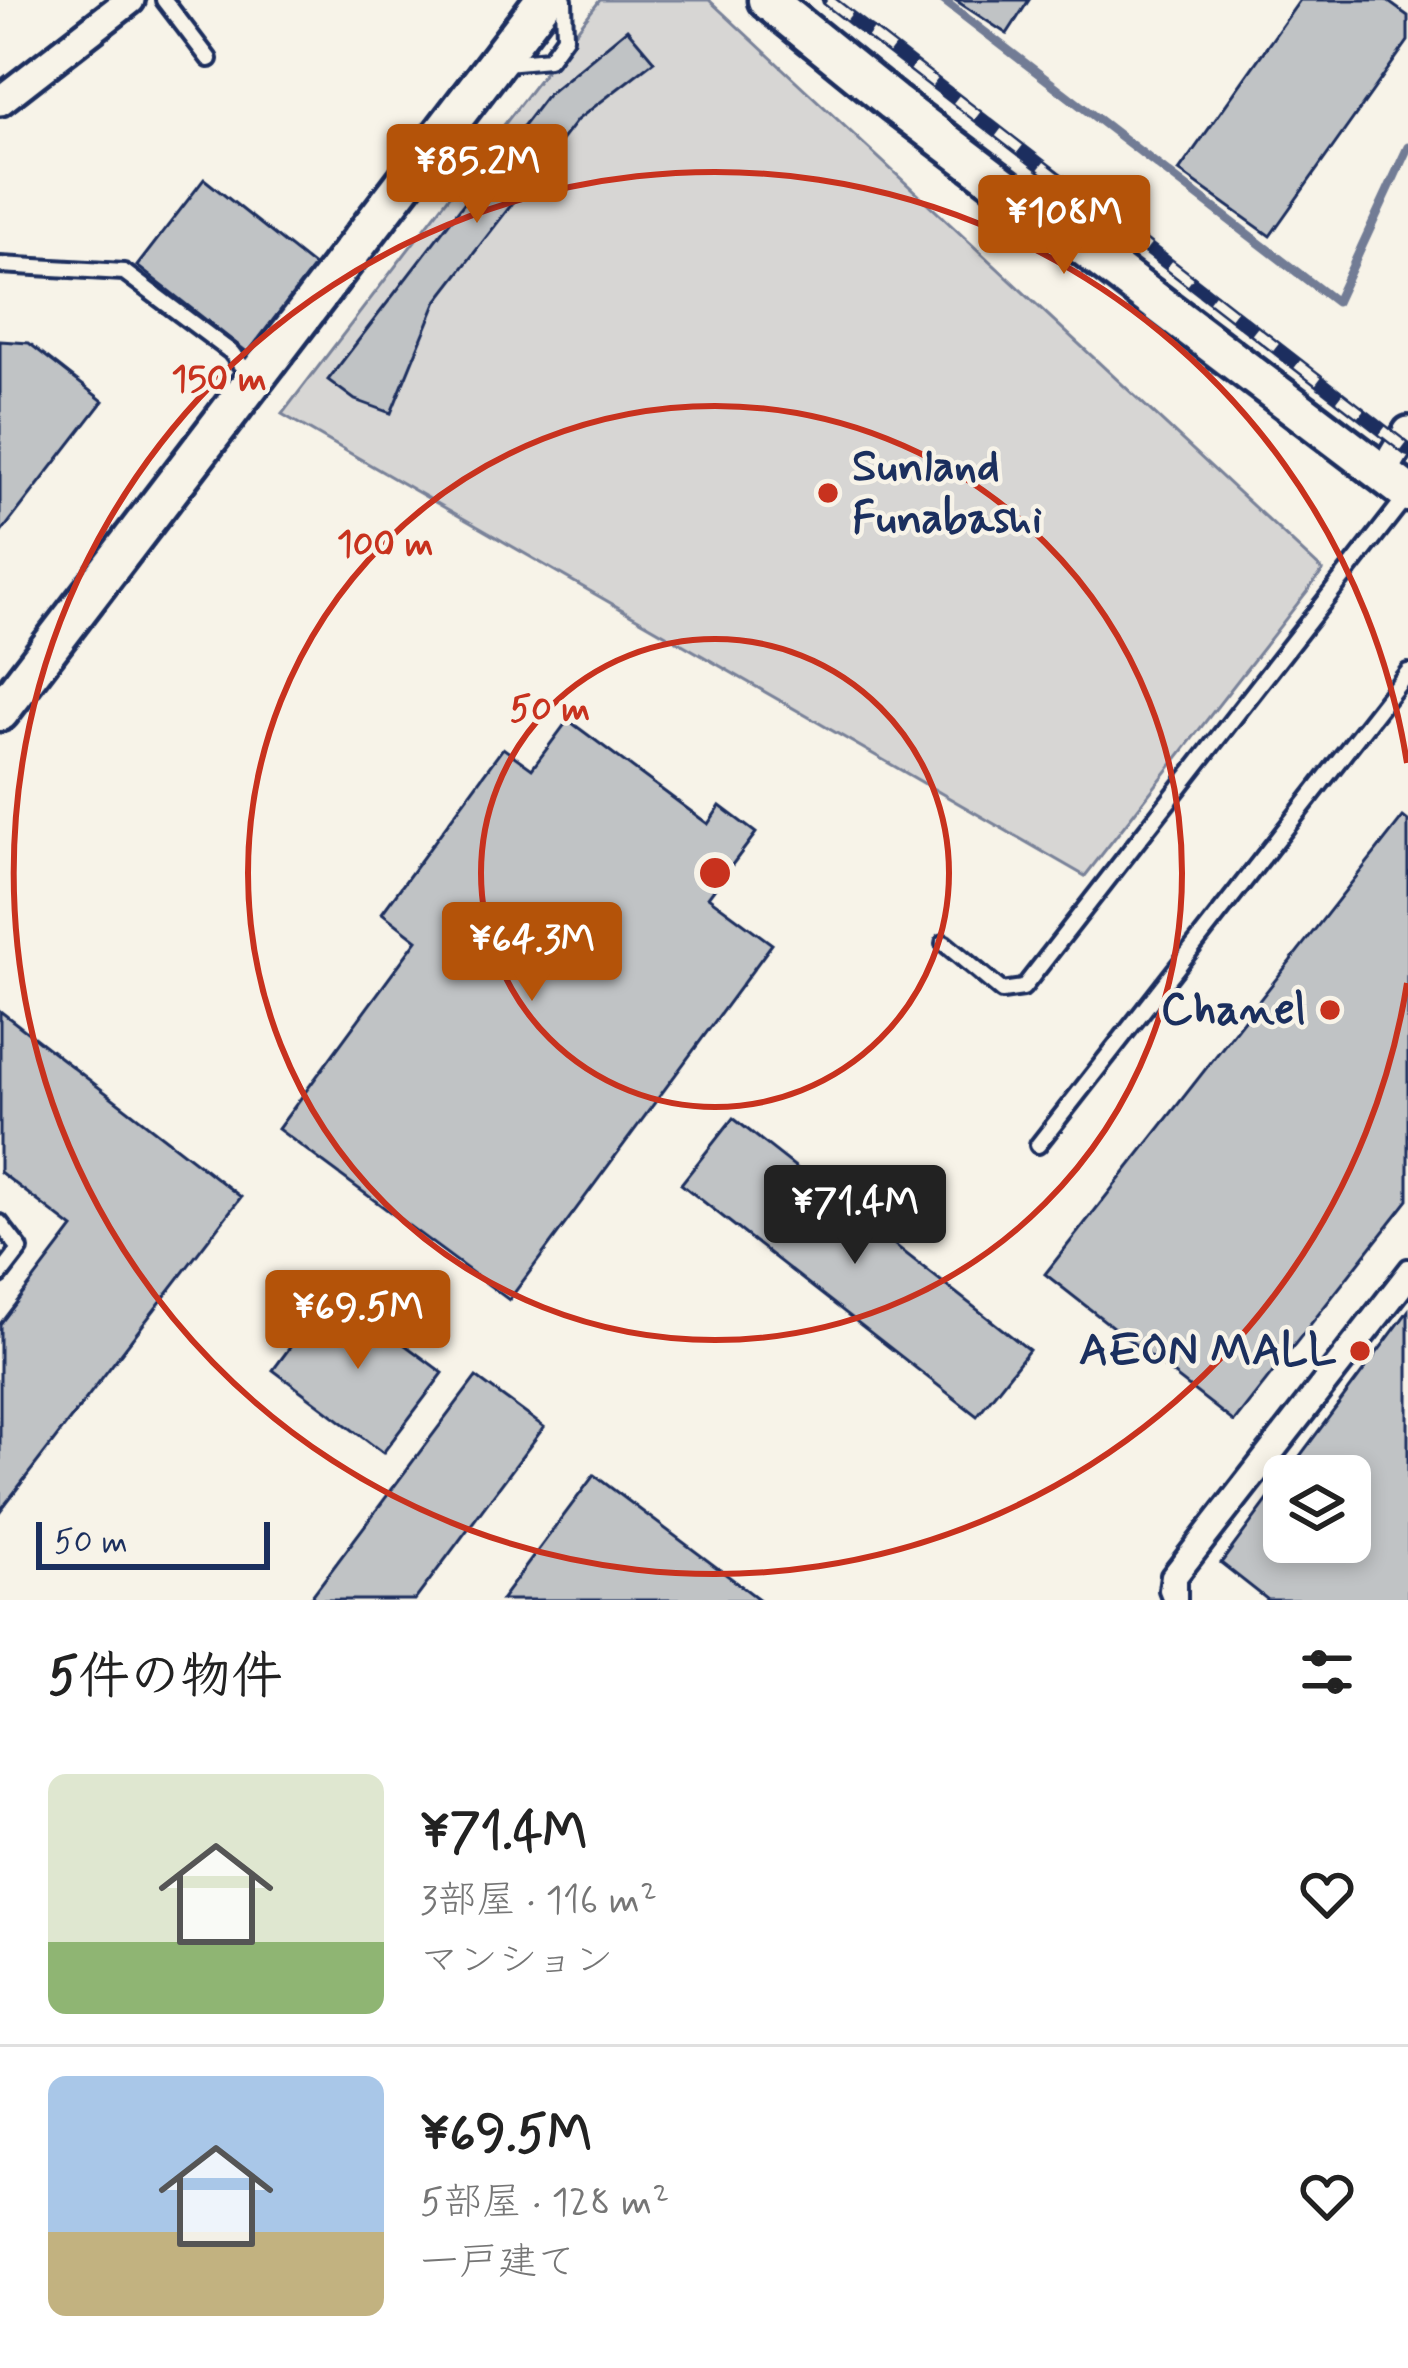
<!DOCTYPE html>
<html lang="ja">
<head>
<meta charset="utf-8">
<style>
  body { margin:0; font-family:Mynerve,"Klee One",sans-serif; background:#f2f2f2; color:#222; height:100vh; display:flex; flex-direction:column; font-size:45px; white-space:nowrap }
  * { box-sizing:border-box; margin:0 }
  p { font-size:39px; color:#767676 }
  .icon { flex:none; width:66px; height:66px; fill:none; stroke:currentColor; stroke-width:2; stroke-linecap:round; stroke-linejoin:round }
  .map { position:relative; height:1600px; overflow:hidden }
  .details { display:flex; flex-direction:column; background:#fff; flex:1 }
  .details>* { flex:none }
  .controls { position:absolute; left:1263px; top:1455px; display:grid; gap:24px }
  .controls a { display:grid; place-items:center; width:108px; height:108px; border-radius:18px; background:#fff; box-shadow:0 6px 18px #0003; font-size:60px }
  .scale { position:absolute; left:36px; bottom:30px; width:234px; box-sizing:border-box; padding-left:12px; border:6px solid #1b2f5e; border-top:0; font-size:33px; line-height:42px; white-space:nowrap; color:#1b2f5e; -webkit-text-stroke:9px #f7f3e8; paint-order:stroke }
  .price { position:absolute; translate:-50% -102px; padding:0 27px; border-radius:12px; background:#b45309; color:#fff; font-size:39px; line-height:78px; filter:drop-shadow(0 3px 6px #0008) }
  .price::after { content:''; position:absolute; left:50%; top:72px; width:36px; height:27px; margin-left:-18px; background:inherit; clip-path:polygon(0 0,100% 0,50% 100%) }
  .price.selected { background:#222; color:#fff }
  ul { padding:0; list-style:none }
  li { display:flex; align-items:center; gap:36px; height:300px; padding:0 48px }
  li+li { border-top:3px solid #e0e0e0 }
  li span { display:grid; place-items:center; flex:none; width:336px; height:240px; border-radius:18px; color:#555 }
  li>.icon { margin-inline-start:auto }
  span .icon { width:144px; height:144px; fill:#fffc; stroke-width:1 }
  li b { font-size:51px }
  h2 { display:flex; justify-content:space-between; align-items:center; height:144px; padding:0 48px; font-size:51px }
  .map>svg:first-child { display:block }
</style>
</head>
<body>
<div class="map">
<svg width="1408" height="1600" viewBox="0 0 1408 1600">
  <rect width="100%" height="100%" fill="#f7f3e8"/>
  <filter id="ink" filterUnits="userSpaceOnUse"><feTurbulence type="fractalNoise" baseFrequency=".00833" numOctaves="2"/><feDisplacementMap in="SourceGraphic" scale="24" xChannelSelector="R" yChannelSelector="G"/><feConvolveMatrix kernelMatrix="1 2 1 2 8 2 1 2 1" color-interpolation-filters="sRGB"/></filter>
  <g filter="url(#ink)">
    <path fill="#d7d6d4" stroke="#798299" stroke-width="3" d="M600,0H709L1323,571L1085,876L282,414Z"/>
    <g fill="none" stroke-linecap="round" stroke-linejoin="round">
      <path stroke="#727c95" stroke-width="9" d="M943,0L1336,302L1408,147"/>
    </g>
    <path fill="#c0c3c5" stroke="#1b2f5e" stroke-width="3" d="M955,0H1029L1007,34Z
      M1300,0H1386L1408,16V41L1270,236L1179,171Z
      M627,29L654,61L577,120L437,301L391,413L355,400L328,380L547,95Z
      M204,179L315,267L248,353L137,266Z
      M0,341L29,343L103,401L0,534Z
      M568,720L708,824L720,806L756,833L708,897L772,944L509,1300L278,1129L417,940L382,913L503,748L532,769Z
      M1403,817L1408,821V1200L1234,1422L1045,1274Z
      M0,1011L241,1197L0,1511V1324L73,1228L0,1172Z
      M733,1118L1029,1350L977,1416L681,1184Z
      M332,1291L443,1373L383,1453L273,1370Z
      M1408,1311V1600H1268L1221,1563L1284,1478V1542H1350V1476H1285Z
      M476,1377L544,1427L415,1600H309Z
      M594,1475L760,1600H501Z"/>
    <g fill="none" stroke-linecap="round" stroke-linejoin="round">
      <g stroke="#1b2f5e" stroke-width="22">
        <path id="service" d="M164,0L209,59
          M505,63L549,59L565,37L564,0
          M0,265L124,272L231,352L250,377
          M944,943L1002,991L1023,988L1408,494
          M1038,1145L1408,672
          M0,1223L20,1249L0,1275
          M1171,1600L1167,1590L1169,1575L1408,1267
          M1179,1600V1578L1408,1284"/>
      </g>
      <g stroke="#1b2f5e" stroke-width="36">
        <path id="minor" d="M0,101L130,0
          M1382,474L1408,431"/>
      </g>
      <g stroke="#1b2f5e" stroke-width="45">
        <path id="tertiary" d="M767,0L893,102L1408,493
          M0,712L544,0"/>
      </g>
      <use href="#service" stroke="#f7f3e8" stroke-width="14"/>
      <use href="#minor" stroke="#f7f3e8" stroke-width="27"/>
      <use href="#tertiary" stroke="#f7f3e8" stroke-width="36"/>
      <g stroke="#1b2f5e" stroke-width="14">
        <path id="rail" d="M828,0L1408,450"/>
      </g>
      <use href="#rail" stroke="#f7f3e8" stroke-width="9" stroke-dasharray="27" stroke-linecap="butt"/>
    </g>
  </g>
  <g fill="none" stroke="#c8321e" stroke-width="6">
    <circle cx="715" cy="873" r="234"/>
    <circle cx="715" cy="873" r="467"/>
    <path d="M1407 983A701 701 0 1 1 1407 763"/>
  </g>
  <g fill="#c8321e" stroke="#f7f3e8" stroke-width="4.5">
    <circle cx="828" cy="493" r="12"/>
    <circle cx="1330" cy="1010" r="12"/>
    <circle cx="1360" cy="1351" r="12"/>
  </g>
  <g text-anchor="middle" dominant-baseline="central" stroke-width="9" stroke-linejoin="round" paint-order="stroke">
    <g font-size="45" font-weight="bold" fill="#1b2f5e" stroke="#f7f3e8" text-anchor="end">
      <text x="852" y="467" text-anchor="start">Sunland<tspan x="852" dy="52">Funabashi</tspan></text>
      <text x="1306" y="1010">Chanel</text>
      <text x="1336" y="1351">AEON MALL</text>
    </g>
  </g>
  <circle cx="715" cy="873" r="18" fill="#c8321e" stroke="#f7f3e8" stroke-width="6"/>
  <g font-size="36" text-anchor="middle" font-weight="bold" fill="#c8321e" stroke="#f7f3e8" stroke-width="9" stroke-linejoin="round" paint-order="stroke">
    <text x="219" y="390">150 m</text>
    <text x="385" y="555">100 m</text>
    <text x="550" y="720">50 m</text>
  </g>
</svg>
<div class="controls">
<a><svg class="icon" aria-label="layers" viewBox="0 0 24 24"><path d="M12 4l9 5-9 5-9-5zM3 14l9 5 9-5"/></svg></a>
</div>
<div class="scale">50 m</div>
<b class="price" style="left:477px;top:226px">¥85.2M</b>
<b class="price" style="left:1064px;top:277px">¥108M</b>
<b class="price" style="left:532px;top:1004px">¥64.3M</b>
<b class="price selected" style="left:855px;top:1267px">¥71.4M</b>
<b class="price" style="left:358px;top:1372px">¥69.5M</b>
</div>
<section class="details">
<h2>5件の物件<svg class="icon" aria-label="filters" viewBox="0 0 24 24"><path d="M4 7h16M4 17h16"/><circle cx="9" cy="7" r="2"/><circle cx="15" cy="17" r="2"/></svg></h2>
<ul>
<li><span style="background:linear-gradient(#dfe7d0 70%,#8fb573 0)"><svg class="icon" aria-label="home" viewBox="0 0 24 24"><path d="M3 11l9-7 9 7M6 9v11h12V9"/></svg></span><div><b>¥71.4M</b><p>3部屋 · 116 m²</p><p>マンション</p></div><svg class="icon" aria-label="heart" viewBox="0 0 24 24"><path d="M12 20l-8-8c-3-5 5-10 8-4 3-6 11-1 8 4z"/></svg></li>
<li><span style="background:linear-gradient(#a9c7e8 65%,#c2b280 0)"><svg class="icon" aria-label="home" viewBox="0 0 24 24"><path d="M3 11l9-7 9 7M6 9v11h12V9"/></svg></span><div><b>¥69.5M</b><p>5部屋 · 128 m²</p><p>一戸建て</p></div><svg class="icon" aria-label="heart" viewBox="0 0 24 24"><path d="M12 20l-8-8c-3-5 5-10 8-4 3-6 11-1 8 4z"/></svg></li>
</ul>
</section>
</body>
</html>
